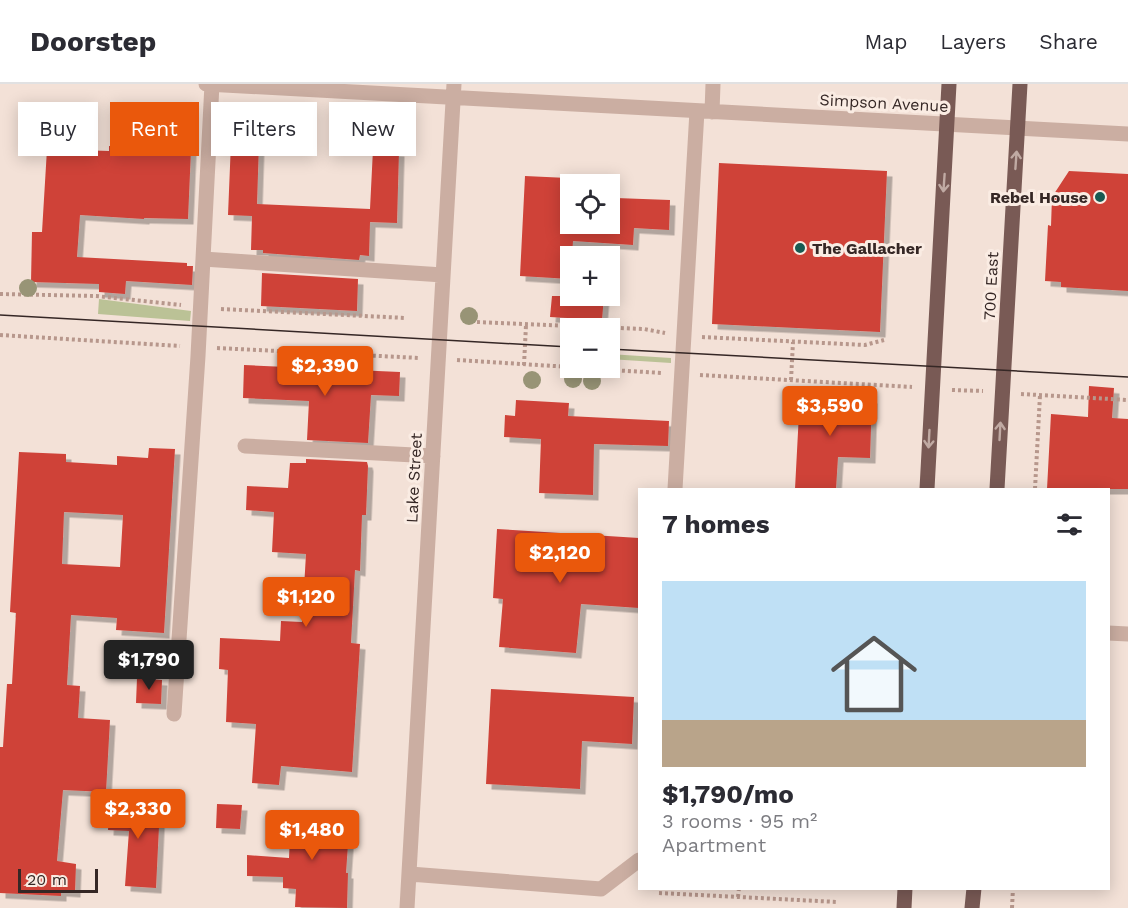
<!DOCTYPE html>
<html lang="en">
<head>
<meta charset="utf-8">
<style>
  body { margin:0; font-family:"Work Sans",sans-serif; background:#f7f7f7; color:#2b2b33; height:100vh; display:flex; flex-direction:column; font-size:22px; white-space:nowrap }
  * { box-sizing:border-box; margin:0 }
  p { font-size:20px; color:#7c7c81 }
  .icon { flex:none; width:33px; height:33px; fill:none; stroke:currentColor; stroke-width:2; stroke-linecap:round; stroke-linejoin:round }
  .map { position:relative; flex:1; overflow:hidden }
  .details { position:absolute; left:638px; top:404px; width:472px; height:402px; display:flex; flex-direction:column; background:#fff; border-radius:0px; box-shadow:0 3px 15px #0003 }
  .details>* { flex:none }
  .top-card { position:absolute; left:18px; top:18px; width:530px; height:54px; display:flex; gap:12px }
  .tools { position:absolute; left:560px; top:90px; display:grid; gap:12px }
  .tools a { display:grid; place-items:center; width:60px; height:60px; border-radius:0px; background:#fff; box-shadow:0 3px 15px #0003; font-size:30px }
  .scale { position:absolute; left:18px; bottom:15px; width:80px; box-sizing:border-box; padding-left:6px; border:3px solid #352725; border-top:0; font-size:16px; line-height:21px; white-space:nowrap; color:#352725; -webkit-text-stroke:4px #faece3; paint-order:stroke }
  .price { position:absolute; translate:-50% -51px; padding:0 14px; border-radius:6px; background:#ea580c; color:#fff; font-size:20px; line-height:39px; filter:drop-shadow(0 2px 3px #0008) }
  .price::after { content:''; position:absolute; left:50%; top:36px; width:18px; height:14px; margin-left:-9px; background:inherit; clip-path:polygon(0 0,100% 0,50% 100%) }
  .price.selected { background:#222; color:#fff }
  ul { padding:0; list-style:none }
  li { display:grid; align-content:center; gap:12px; height:318px; padding:0 24px }
  li+li { border-top:2px solid #e1e1e2 }
  li span { display:grid; place-items:center; height:186px; border-radius:0px; color:#555 }
  li>.icon { margin-inline-start:auto }
  span .icon { width:108px; height:108px; fill:#fffc; stroke-width:1 }
  li b { font-size:26px }
  h2 { display:flex; justify-content:space-between; align-items:center; height:72px; padding:0 24px; font-size:26px }
  .pill { padding:0 21px; border-radius:0px; background:#fff; box-shadow:0 3px 15px #0003; font-size:21px; line-height:54px }
  .pill.selected { background:#ea580c; color:#fff }
  header { display:flex; align-items:center; gap:36px; box-sizing:border-box; height:84px; padding:0 30px; background:#fff; border-bottom:2px solid #e1e1e2 }
  header strong { font-size:28px }
  nav { display:flex; gap:33px; margin-inline-start:auto; font-size:21px }
  .map>svg:first-child { display:block }
</style>
</head>
<body>
<header>
<strong>Doorstep</strong>
<nav><a>Map</a><a>Layers</a><a>Share</a></nav>
</header>
<div class="map">
<svg width="1128" height="824" viewBox="0 0 1128 824">
  <defs>
    <filter id="shadow"><feDropShadow dx="5.5" dy="5.5" stdDeviation="0" flood-color="#0004"/></filter>
  </defs>
  <rect width="100%" height="100%" fill="#f3e1d7"/>
  <path fill="#bbc296" d="M99,215L191,227L190,237L98,230Z
    M609,270L671,274V279L609,275Z"/>
  <path fill="#cf4239" fill-rule="evenodd" filter="url(#shadow)" d="M231,58L259,59L257,120L370,125L373,65L399,67L397,139L370,138L369,172L360,171L359,176L263,169V166H251L252,132L228,131Z
    M109,62L191,66L188,135L144,134V135L80,131L77,173L187,179V182H193L192,201L126,197L125,210L99,208V200L31,198L32,148H42L47,65L109,67Z
    M719,79L887,87L880,248L712,240Z
    M1069,87L1128,90V207L1061,203V198L1045,197L1048,141L1051,142L1052,113Z
    M525,92L589,95L588,100H570V140H609V111L617,112L616,114L670,116L669,146L634,144L633,161L573,157L572,172H570V195L520,192Z
    M262,189L358,195L357,227L261,222Z
    M552,212H604L602,236L550,233Z
    M244,281L400,288L399,312L371,311L368,359L307,356L309,317L243,314Z
    M1089,302L1114,304L1112,334L1128,335V405H1047L1051,330L1088,333Z
    M800,310L872,314L870,374L838,373L836,405H795Z
    M516,316L569,319L568,332L669,337L668,362L594,360L593,411L539,409L541,355L504,353L505,331L515,332Z
    M149,364L175,365L164,549L116,546L117,534L71,531L67,601L80,602L78,634L110,636L106,708L63,706L57,777L76,780L75,808L61,807V812L0,809V663H3L7,600H12L16,529L10,528L19,368L66,370V378L117,381V372L148,374ZM64,428L123,431L120,483L62,480Z
    M306,375L367,378L368,382L366,431H362L360,487L355,486L351,559L360,560L352,688L281,682L279,701L252,699L256,640L226,638L228,586L219,585L220,554L280,557L281,537L302,538L306,470L272,468L274,428L246,426L247,402L288,404L290,379H306Z
    M497,445L639,454V524L581,520L576,569L499,563L503,515L493,514Z
    M137,594L162,596L161,620L136,619Z
    M491,605L634,613L632,660L582,657L580,705L486,700Z
    M110,716L145,717L144,722H160L156,804L125,802L129,747L108,746Z
    M217,720L242,721L240,745L216,744Z
    M291,730L350,732L346,789H348L347,824L295,823L296,805L283,804V793L247,792V771L289,774Z"/>
  <g fill="none" stroke-linecap="round" stroke-linejoin="round">
    <path stroke="#b7978c" stroke-width="4" stroke-dasharray="3 3" stroke-linecap="butt" d="M0,210L96,212L181,221
      M221,225L406,234
      M477,238L644,245L665,249
      M0,251L180,262
      M702,253L865,261L884,256
      M217,264L420,274
      M457,276L570,283
      M524,281L526,241
      M574,284L663,289
      M700,291L912,303
      M791,296L793,258
      M952,306L983,307
      M1021,310L1128,316
      M1035,405L1040,311
      M659,809L838,818
      M738,813L739,804
      M1012,824L1013,804"/>
    <path stroke="#cbaea2" stroke-width="15" d="M206,0L1128,50
      M712,28L713,0
      M203,175L443,191
      M245,362L433,372
      M675,405L697,27
      M1108,549L1128,550
      M174,630L198,272L212,0
      M410,790L601,805L639,776
      M407,824L454,0"/>
    <path stroke="#795a55" stroke-width="15" d="M927,405L949,0
      M997,405L1020,0
      M904,824L905,804
      M972,824L974,804"/>
    <path stroke="#352725" stroke-width="1.5" d="M0,231L570,263
      M609,265L1128,293"/>
  </g>
  <g fill="#989476">
    <circle cx="28" cy="204" r="9"/>
    <circle cx="469" cy="232" r="9"/>
    <circle cx="573" cy="295" r="9"/>
    <circle cx="532" cy="296" r="9"/>
    <circle cx="592" cy="297" r="9"/>
  </g>
  <defs><path id="oneway-shaft" d="M-6 0H5M1.5-3L5.5 0L1.5 3" fill="none" stroke-width="1.6" stroke-linecap="round" stroke-linejoin="round" transform="scale(1.5)"/></defs>
  <g stroke="#c0aaa3">
    <use href="#oneway-shaft" transform="translate(1016 76) rotate(-86)"/>
    <use href="#oneway-shaft" transform="translate(944 99) rotate(94)"/>
    <use href="#oneway-shaft" transform="translate(1000 347) rotate(-87)"/>
    <use href="#oneway-shaft" transform="translate(929 355) rotate(93)"/>
  </g>
  <g fill="#185a52" stroke="#faece3" stroke-width="2">
    <circle cx="1100" cy="113" r="6"/>
    <circle cx="800" cy="164" r="6"/>
  </g>
  <g text-anchor="middle" dominant-baseline="central" stroke-width="6" stroke-linejoin="round" paint-order="stroke">
    <g font-size="16" fill="#352725" stroke="#faece3">
      <text transform="translate(884 19) rotate(3)">Simpson Avenue</text>
      <text transform="translate(991 202) rotate(-87)">700 East</text>
      <text transform="translate(414 394) rotate(-87)">Lake Street</text>
    </g>
    <g font-size="16" font-weight="bold" fill="#352725" stroke="#faece3" text-anchor="end">
      <text x="1088" y="113">Rebel House</text>
      <text x="812" y="164" text-anchor="start">The Gallacher</text>
    </g>
  </g>
</svg>
<div class="tools">
<a><svg class="icon" aria-label="locate" viewBox="0 0 24 24"><circle cx="12" cy="12" r="6"/><path d="M12 2v4M12 18v4M2 12h4M18 12h4"/></svg></a>
<a>+</a>
<a>−</a>
</div>
<div class="scale">20 m</div>
<b class="price" style="left:325px;top:313px">$2,390</b>
<b class="price" style="left:830px;top:353px">$3,590</b>
<b class="price" style="left:560px;top:500px">$2,120</b>
<b class="price" style="left:306px;top:544px">$1,120</b>
<b class="price selected" style="left:149px;top:607px">$1,790</b>
<b class="price" style="left:138px;top:756px">$2,330</b>
<b class="price" style="left:312px;top:777px">$1,480</b>
<div class="top-card">
<a class="pill">Buy</a>
<a class="pill selected">Rent</a>
<a class="pill">Filters</a>
<a class="pill">New</a>
</div>
<section class="details">
<h2>7 homes<svg class="icon" aria-label="filters" viewBox="0 0 24 24"><path d="M4 7h16M4 17h16"/><circle cx="9" cy="7" r="2"/><circle cx="15" cy="17" r="2"/></svg></h2>
<ul>
<li><span style="background:linear-gradient(#bfe0f5 75%,#b9a48a 0)"><svg class="icon" aria-label="home" viewBox="0 0 24 24"><path d="M3 11l9-7 9 7M6 9v11h12V9"/></svg></span><div><b>$1,790/mo</b><p>3 rooms · 95 m²</p><p>Apartment</p></div></li>
</ul>
</section>
</div>
</body>
</html>
